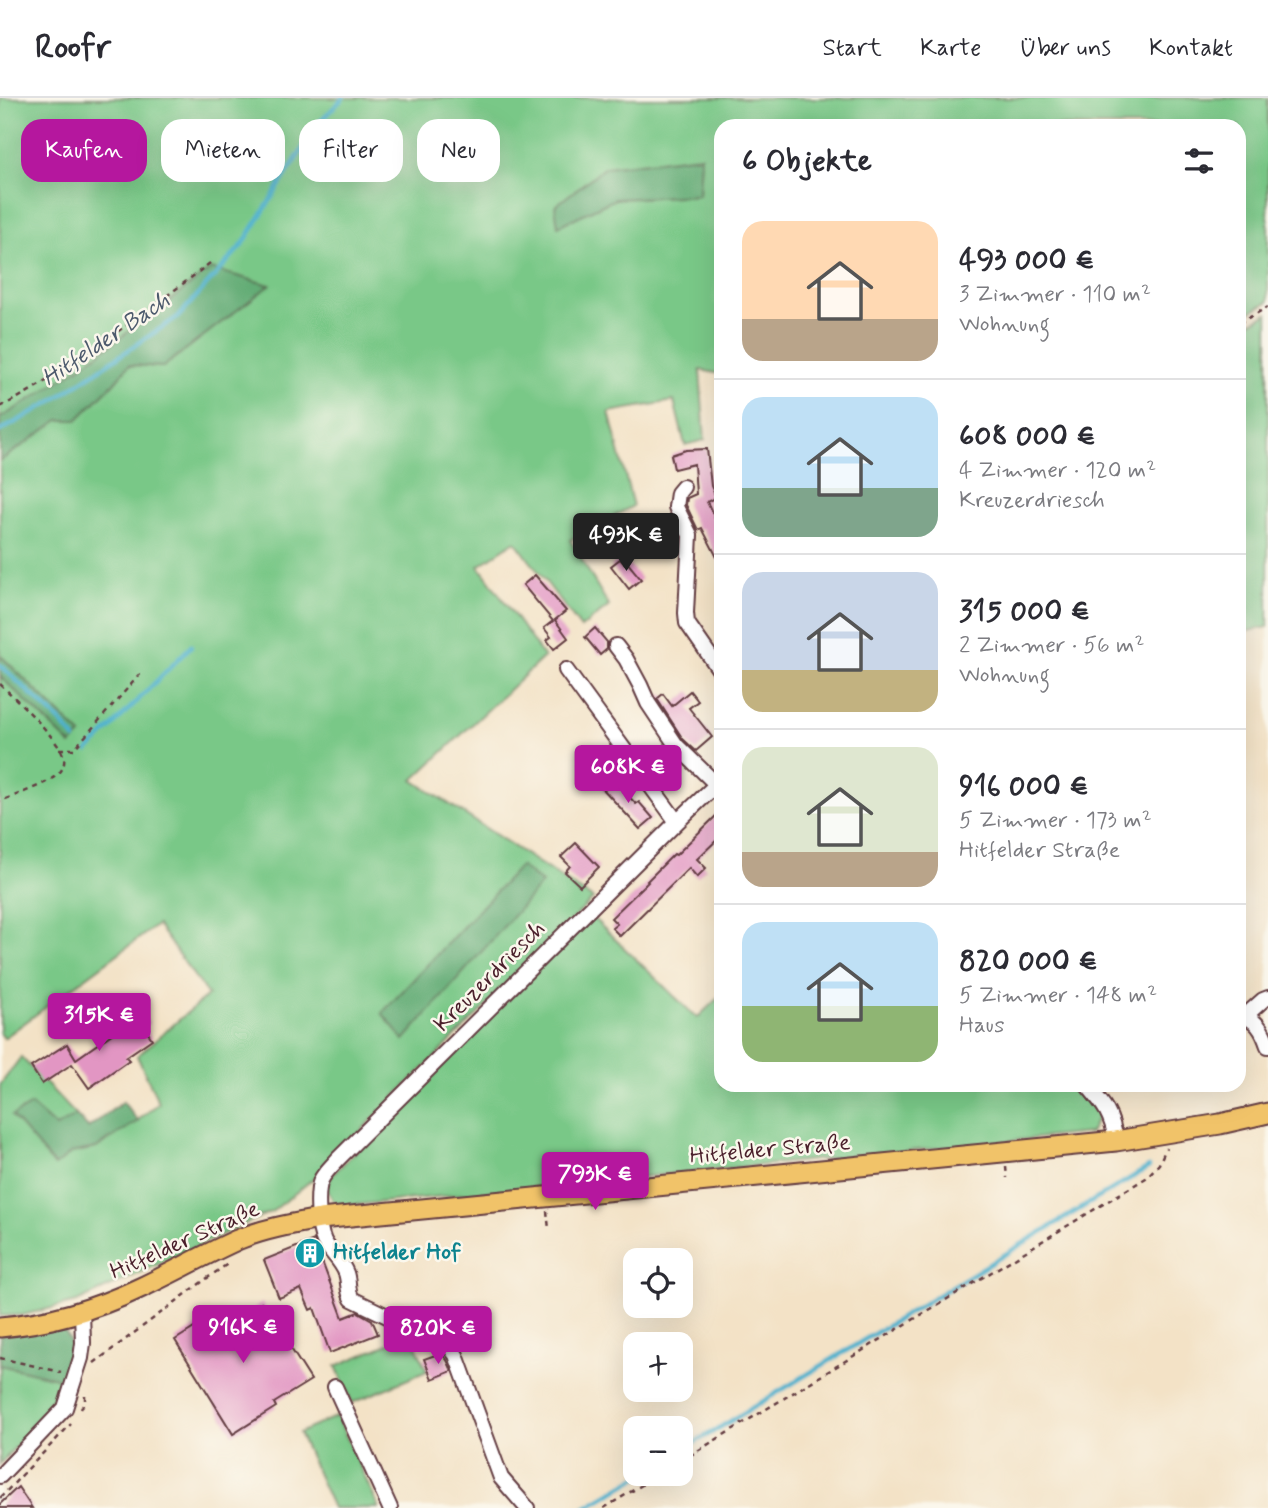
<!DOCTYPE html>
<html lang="de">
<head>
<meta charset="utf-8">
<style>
  body { margin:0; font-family:Mynerve,sans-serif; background:#f7f7f7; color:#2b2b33; height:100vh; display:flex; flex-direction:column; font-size:26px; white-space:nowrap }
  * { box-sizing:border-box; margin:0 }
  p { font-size:23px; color:#7c7c81 }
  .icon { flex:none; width:38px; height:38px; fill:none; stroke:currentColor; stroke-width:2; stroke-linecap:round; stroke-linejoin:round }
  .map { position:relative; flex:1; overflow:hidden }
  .drawer { position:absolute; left:714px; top:21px; width:532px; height:973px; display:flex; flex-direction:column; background:#fff; border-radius:21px; box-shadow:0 7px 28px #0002 }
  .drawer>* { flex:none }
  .top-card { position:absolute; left:21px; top:21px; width:588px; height:63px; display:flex; gap:14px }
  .fabs { position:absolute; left:623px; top:1150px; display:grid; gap:14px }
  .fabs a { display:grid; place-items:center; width:70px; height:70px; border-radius:14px; background:#fff; box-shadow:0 7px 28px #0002; font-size:35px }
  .price { position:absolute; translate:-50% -60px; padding:0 16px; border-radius:7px; background:#b5179e; color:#fff; font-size:23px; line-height:46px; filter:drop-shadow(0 2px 4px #0008) }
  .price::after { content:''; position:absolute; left:50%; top:42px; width:21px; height:16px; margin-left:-10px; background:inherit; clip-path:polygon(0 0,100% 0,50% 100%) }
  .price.active { background:#222; color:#fff }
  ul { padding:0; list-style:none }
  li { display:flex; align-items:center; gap:21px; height:175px; padding:0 28px }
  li+li { border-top:2px solid #e1e1e2 }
  li span { display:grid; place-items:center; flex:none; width:196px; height:140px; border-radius:21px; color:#555 }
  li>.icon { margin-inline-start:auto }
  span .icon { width:84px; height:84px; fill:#fffc; stroke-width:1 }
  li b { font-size:30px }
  h2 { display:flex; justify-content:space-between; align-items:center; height:84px; padding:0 28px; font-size:30px }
  .pill { padding:0 24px; border-radius:21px; background:#fff; box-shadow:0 7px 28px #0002; font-size:24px; line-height:63px }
  .pill.active { background:#b5179e; color:#fff }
  header { display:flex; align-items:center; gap:42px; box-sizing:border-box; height:98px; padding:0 35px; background:#fff; border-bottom:2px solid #e1e1e2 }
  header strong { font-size:33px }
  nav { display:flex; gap:38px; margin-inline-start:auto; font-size:24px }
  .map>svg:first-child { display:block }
</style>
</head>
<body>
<header>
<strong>Roofr</strong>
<nav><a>Start</a><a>Karte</a><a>Über uns</a><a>Kontakt</a></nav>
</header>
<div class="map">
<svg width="1268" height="1410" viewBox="0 0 1268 1410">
  <rect width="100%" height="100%" fill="#fbf7ec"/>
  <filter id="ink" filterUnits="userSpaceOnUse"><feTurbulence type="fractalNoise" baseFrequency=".0143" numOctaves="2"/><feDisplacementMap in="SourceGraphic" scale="14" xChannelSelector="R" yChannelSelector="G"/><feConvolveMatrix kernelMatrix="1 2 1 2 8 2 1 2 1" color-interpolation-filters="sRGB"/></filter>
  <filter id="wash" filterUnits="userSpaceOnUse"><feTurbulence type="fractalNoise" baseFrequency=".00686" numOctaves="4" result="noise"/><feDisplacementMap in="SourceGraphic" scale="28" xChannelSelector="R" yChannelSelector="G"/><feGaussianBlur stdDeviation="1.57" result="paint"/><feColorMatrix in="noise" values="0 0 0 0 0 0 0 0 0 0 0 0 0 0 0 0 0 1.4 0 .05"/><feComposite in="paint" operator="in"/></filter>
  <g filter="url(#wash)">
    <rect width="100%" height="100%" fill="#f3e2c6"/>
    <path fill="#79c887" stroke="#627459" stroke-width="2" fill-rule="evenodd" d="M0,0H1268V204L1239,220V28H721V276L700,272L705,342L685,347L674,303L609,314L633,408L570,442L609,508L581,530L515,443L479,468L544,559L413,682L593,801L314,1080L273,1113L77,1204L23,1217L0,1218V987L21,959L76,1017L57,1030L71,1055L96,1050L137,1023L159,1005L137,958L208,897L157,827L4,940L0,935V578L70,646L81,637L0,557V363L59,322H77L114,285L129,267L163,269L258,196L211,171C143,224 74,277 0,320ZM701,58L699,97L615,101L558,127Z
      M1268,215V529L1239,535V231Z
      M591,818L697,920L721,897V987H1079L1101,1012L1090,1035L363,1106L336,1107L326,1090L332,1077Z
      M411,1236L427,1273L352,1305L336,1268Z
      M0,1267L65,1282L56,1305L0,1366Z
      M337,1318L379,1410H333L299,1335Z"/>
    <path fill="#62ac74" stroke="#566650" stroke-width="2" d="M701,58L699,97L615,101L558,128L555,108L605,69Z
      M211,171L270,187L163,269L129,267L114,285L77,322H59L0,363V320C74,277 143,223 211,171Z
      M0,557L81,637L71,647L0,578Z
      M520,768L542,785L404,942L382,915Z
      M123,1004L138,1023L96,1050L71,1055L55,1068L12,1018L31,1007L56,1029L76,1017L88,1030Z
      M63,1230C77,1252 70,1259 65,1282L0,1267V1237Z"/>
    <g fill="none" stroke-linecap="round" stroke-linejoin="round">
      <path stroke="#4eb1cd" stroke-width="4.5" d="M0,333L51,304L179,218L243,146L318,26L343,0
        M0,567L60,623L75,641
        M88,653L191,548
        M681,1353L1149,1069
        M585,1410L643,1376"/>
    </g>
    <g id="blocks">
      <path fill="#e296c3" d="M707,351L711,388L716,399L707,404L721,433V467L702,430L698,432L686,407L687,400L696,396L694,366L674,371L671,357L686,352Z
        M620,461L624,466L627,464L641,481L629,491L611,468Z
        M535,477L566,513L555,522L568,540L554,551L547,542L551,539L544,530L553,523L523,487Z
        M595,530L607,544V551L600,557L585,539Z
        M690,593L698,603L689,610L712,639L696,653L683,641L657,601L663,596L672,608Z
        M612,681L636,706L639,704L653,720L640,731L602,690Z
        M721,713V738L697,761L706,770L697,779L689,770L620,838L612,830L617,826L611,820L648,784L647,783L674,756L676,757Z
        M576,745L599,769L580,788L565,774L570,768L561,759Z
        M137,908L149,925L144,929L152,941L126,959L129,962L89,990L72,966L42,986L31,969L67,946L76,961L126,926L121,919Z
        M314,1142L343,1220L358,1214L372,1222L378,1236L330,1255L314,1210L310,1212L301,1191L279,1200L264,1162Z
        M262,1205L311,1282L274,1305L276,1309L233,1336L175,1242L218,1215L226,1228Z
        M441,1255L447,1262L452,1273L432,1281L424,1261Z
        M18,1389L32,1410H0V1406Z"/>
    </g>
  </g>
  <g filter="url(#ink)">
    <use href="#blocks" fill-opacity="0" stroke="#633c42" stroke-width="2"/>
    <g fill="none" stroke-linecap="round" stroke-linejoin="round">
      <g stroke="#633c42" stroke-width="18">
        <path id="minor" d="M683,389L678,395L676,409L690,437L686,515L687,525L721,574
          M616,548L626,561L640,587L648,605L676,647L716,686
          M566,572L677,724
          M1239,918C1256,919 1263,933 1268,948
          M1245,918L1263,902L1268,900
          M1087,987C1104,1007 1112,1016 1116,1043
          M335,1289L390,1410
          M0,1378L65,1310L81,1260L83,1245L82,1213
          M527,1410L501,1380L456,1257L449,1248L352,1201C347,1193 349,1183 346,1175C341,1162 330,1154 324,1143C318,1131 316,1094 321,1082C324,1075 333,1067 338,1061L677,724L721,682"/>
      </g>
      <g stroke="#633c42" stroke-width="23">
        <path id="major" d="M0,1229C48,1225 96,1211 140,1190C172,1175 204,1157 237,1142C263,1131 292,1126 320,1121L1116,1043L1220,1026L1268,1015"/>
      </g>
      <path stroke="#633c42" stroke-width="2.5" stroke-dasharray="5 5" stroke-linecap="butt" d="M1239,225L1268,209
        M0,309C31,294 59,275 87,255C129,226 170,196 210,165
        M0,586C15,600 60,642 64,660C65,664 63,672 59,675C50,685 14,698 0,703
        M59,651H74L142,574
        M1006,1069L1007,1080
        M547,1113L549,1131
        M0,1260L61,1274
        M94,1265L206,1181L229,1165
        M81,1311L85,1303V1294
        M681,1363L1146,1080L1159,1066L1166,1050
        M0,1400L71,1326
        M604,1410L660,1376"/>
      <use href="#minor" stroke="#fff" stroke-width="14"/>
      <use href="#major" stroke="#f1c369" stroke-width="19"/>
    </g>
  </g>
  <defs>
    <g id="building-disc" transform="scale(1.575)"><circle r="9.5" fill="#0f9aa8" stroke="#fbf7ec"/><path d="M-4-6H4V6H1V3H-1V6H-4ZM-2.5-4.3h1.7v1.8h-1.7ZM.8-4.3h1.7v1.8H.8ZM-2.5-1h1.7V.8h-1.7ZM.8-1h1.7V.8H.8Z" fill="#fff"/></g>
  </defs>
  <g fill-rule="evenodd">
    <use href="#building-disc" x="310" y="1155"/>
  </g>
  <g text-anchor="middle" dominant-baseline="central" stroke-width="5" stroke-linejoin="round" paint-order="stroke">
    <g font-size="23" fill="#4a1f2b" stroke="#fbf7ec">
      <text transform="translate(490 879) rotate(-45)">Kreuzerdriesch</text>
      <text transform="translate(770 1052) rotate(-5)">Hitfelder Straße</text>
      <text transform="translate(185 1143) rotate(-24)">Hitfelder Straße</text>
    </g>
    <g font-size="23" font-weight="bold" fill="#0d838f" stroke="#fbf7ec" text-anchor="start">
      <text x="333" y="1155">Hitfelder Hof</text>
    </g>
    <g font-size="24" font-style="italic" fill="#4c596c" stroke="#fbf7ec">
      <text transform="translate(106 242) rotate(-34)">Hitfelder Bach</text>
    </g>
  </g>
</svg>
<div class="fabs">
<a><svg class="icon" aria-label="locate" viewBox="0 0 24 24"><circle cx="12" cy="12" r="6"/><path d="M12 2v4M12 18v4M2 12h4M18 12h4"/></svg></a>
<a>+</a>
<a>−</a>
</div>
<b class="price active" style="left:626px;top:475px">493K €</b>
<b class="price" style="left:628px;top:707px">608K €</b>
<b class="price" style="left:99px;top:955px">315K €</b>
<b class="price" style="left:595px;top:1114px">793K €</b>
<b class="price" style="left:243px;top:1267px">916K €</b>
<b class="price" style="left:438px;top:1268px">820K €</b>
<div class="top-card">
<a class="pill active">Kaufen</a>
<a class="pill">Mieten</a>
<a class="pill">Filter</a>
<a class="pill">Neu</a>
</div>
<section class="drawer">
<h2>6 Objekte<svg class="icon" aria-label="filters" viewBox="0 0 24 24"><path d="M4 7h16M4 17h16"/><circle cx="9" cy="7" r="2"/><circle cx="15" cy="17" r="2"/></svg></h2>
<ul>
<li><span style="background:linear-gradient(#ffd9b3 70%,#b9a48a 0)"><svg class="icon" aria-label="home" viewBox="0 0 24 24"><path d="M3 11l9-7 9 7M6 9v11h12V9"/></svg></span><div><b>493 000 €</b><p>3 Zimmer · 110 m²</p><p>Wohnung</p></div></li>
<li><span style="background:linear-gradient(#bfe0f5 65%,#7fa58c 0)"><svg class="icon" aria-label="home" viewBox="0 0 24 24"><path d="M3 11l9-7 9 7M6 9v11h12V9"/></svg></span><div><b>608 000 €</b><p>4 Zimmer · 120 m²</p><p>Kreuzerdriesch</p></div></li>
<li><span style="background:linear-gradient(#c9d6e8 70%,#c2b280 0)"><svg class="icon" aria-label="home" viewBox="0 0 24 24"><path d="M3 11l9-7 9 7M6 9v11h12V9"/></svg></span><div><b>315 000 €</b><p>2 Zimmer · 56 m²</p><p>Wohnung</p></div></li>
<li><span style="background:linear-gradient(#dfe7d0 75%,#b9a48a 0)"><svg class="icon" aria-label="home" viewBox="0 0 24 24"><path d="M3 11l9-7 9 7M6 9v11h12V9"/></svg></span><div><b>916 000 €</b><p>5 Zimmer · 173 m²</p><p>Hitfelder Straße</p></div></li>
<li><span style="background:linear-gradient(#bfe0f5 60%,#8fb573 0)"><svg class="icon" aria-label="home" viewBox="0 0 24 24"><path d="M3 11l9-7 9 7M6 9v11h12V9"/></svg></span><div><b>820 000 €</b><p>5 Zimmer · 148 m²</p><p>Haus</p></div></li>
</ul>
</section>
</div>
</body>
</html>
